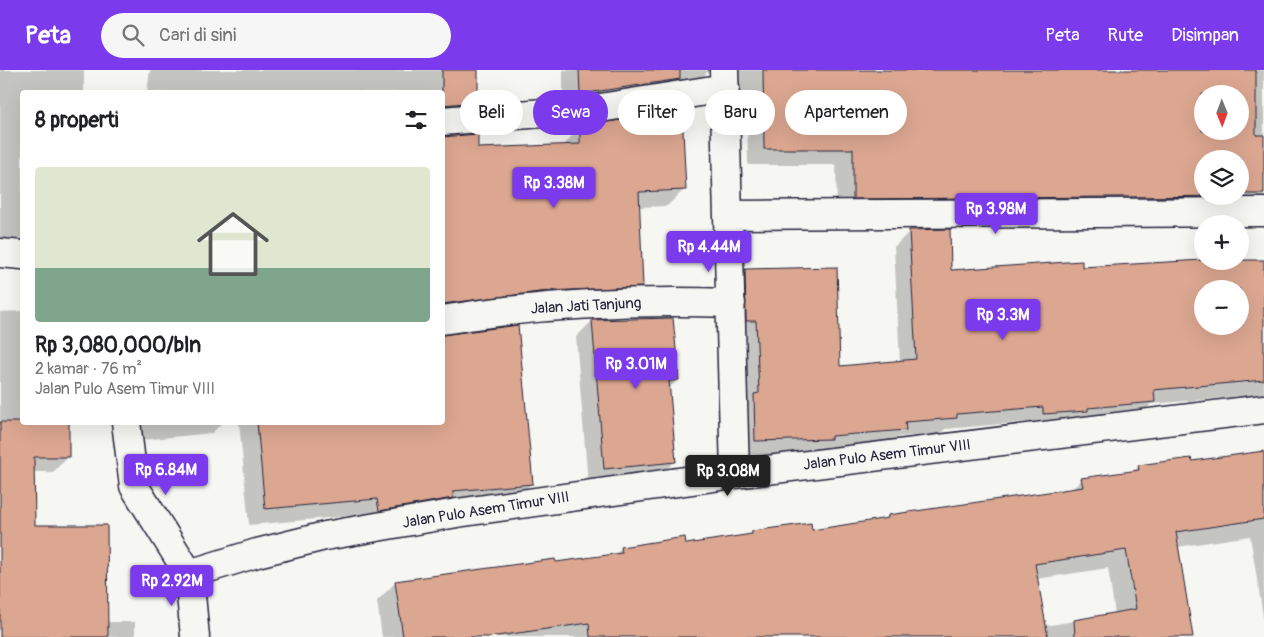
<!DOCTYPE html>
<html lang="id">
<head>
<meta charset="utf-8">
<style>
  body { margin:0; font-family:Pangolin,sans-serif; background:#f6f6f6; color:#202124; height:100vh; display:flex; flex-direction:column; font-size:19px; white-space:nowrap }
  * { box-sizing:border-box; margin:0 }
  p { font-size:16px; color:#757577 }
  .icon { flex:none; width:28px; height:28px; fill:none; stroke:currentColor; stroke-width:2; stroke-linecap:round; stroke-linejoin:round }
  .map { position:relative; flex:1; overflow:hidden }
  .details { position:absolute; left:20px; top:20px; width:425px; height:335px; display:flex; flex-direction:column; background:#fff; border-radius:5px; box-shadow:0 5px 20px #0002 }
  .details>* { flex:none }
  .top-card { position:absolute; left:460px; top:20px; width:475px; height:45px; display:flex; gap:10px }
  .needle { width:32px; rotate:179deg }
  .buttons { position:absolute; left:1194px; top:15px; display:grid; gap:10px }
  .buttons a { display:grid; place-items:center; width:55px; height:55px; border-radius:50%; background:#fff; box-shadow:0 5px 20px #0002; font-size:25px }
  .price { position:absolute; translate:-50% -42px; padding:0 11px; border-radius:5px; background:#7c3aed; color:#fff; font-size:16px; line-height:32px; filter:drop-shadow(0 1px 2px #0008) }
  .price::after { content:''; position:absolute; left:50%; top:30px; width:15px; height:11px; margin-left:-8px; background:inherit; clip-path:polygon(0 0,100% 0,50% 100%) }
  .price.on { background:#222; color:#fff }
  ul { padding:0; list-style:none }
  li { display:grid; align-content:center; gap:10px; height:265px; padding:0 15px }
  li span { display:grid; place-items:center; height:155px; border-radius:5px; color:#555 }
  li>.icon { margin-inline-start:auto }
  span .icon { width:90px; height:90px; fill:#fffc; stroke-width:1 }
  li b { font-size:21px }
  h2 { display:flex; justify-content:space-between; align-items:center; height:60px; padding:0 15px; font-size:21px }
  .tag { padding:0 18px; border-radius:22px; background:#fff; box-shadow:0 5px 20px #0002; font-size:18px; line-height:45px }
  .tag.on { background:#7c3aed; color:#fff }
  header { display:flex; align-items:center; gap:30px; box-sizing:border-box; height:70px; padding:0 25px; background:#7c3aed; color:#fff }
  header strong { font-size:24px }
  nav { display:flex; gap:28px; margin-inline-start:auto; font-size:18px }
  .search { width:350px; height:45px; background:#f6f6f6; display:flex; align-items:center; gap:12px; box-sizing:border-box; padding:0 18px; border-radius:28px; color:#757577; font-size:19px }
  .map>svg:first-child { display:block }
</style>
</head>
<body>
<header>
<strong>Peta</strong>
<div class="search"><svg class="icon" aria-label="search" viewBox="0 0 24 24"><circle cx="10" cy="10" r="6"/><path d="M15 15l6 6"/></svg>Cari di sini</div>
<nav><a>Peta</a><a>Rute</a><a>Disimpan</a></nav>
</header>
<div class="map">
<svg width="1264" height="567" viewBox="0 0 1264 567">
  <rect width="100%" height="100%" fill="#f6f6f2"/>
  <filter id="ink" filterUnits="userSpaceOnUse"><feTurbulence type="fractalNoise" baseFrequency=".02" numOctaves="2"/><feDisplacementMap in="SourceGraphic" scale="10" xChannelSelector="R" yChannelSelector="G"/><feConvolveMatrix kernelMatrix="1 2 1 2 8 2 1 2 1" color-interpolation-filters="sRGB"/></filter>
  <g filter="url(#ink)">
    <path fill="#0003" fill-rule="evenodd" d="M0,0H84V22H22V178L0,177Z
      M150,0H477V32L460,49L442,50V22H147Z
      M563,0H1264V140L837,145L836,95H748L747,33H724L714,2L708,1L690,21L563,41ZM1202,24H1240V61H1202ZM1202,89H1240V126H1202Z
      M580,57L684,120L667,136L638,137L642,216L625,233L442,248V68L477,79L563,76Z
      M910,161L950,201L1264,191V331L1225,333V328L1151,334L1138,347L1028,359L1027,352L945,359L940,364L897,367L889,375L814,385L740,387L730,216L746,201L839,297L900,292L894,177ZM1202,219H1240V256H1202Z
      M22,241V352L68,387L53,402H33L34,456L106,552H135V567H0V242Z
      M592,251L678,309L668,319L675,391L658,407L588,414L576,267Z
      M130,352H223L212,363L132,371Z
      M239,352H442L531,414L514,430L363,457L361,445L249,455Z
      M1264,382V552L1250,466L1177,477L1192,567H382L377,531L396,512L614,485L622,478L685,475L749,465L752,462L811,461L885,449L888,446L1072,419L1082,410L1132,403L1139,396L1191,393ZM1108,498L1115,544L1045,556L1037,509Z"/>
    <path fill="#dca791" stroke="#22223b" fill-rule="evenodd" d="M442,0H478V32L442,35Z
      M579,0H680V9L580,24Z
      M763,0H1256V65H1264V124H1244V126L853,129V79H764ZM1202,24H1240V61H1202ZM1202,89H1240V126H1202Z
      M682,41L686,120L639,122L643,217L548,221L442,234V67L478,64V78L580,74V56Z
      M950,159L951,200L1082,191V197L1202,190H1264V310L1154,320L1155,332L1088,338V341L1043,344V337L957,344V348L905,352L906,360L831,366V369L755,371L754,324L759,323L756,251H746L745,199L837,197L840,296L916,289L909,160ZM1202,219H1240V256H1202Z
      M673,248L679,310L669,311L676,392L604,399L592,250Z
      M518,255L533,414L453,421V428L379,441L377,429L265,439L257,352H442V265Z
      M0,352H69V387H34L35,455H107L108,567H0Z
      M1264,381V449L1176,462L1193,567H1075L1074,550L1136,539L1126,480L1035,494L1048,567H590L589,553L490,567H403L395,511L555,489L556,492L622,483L621,477L685,467L686,474L752,464V461L811,453L812,460L888,448V445L1083,417L1081,408L1139,400L1138,395L1191,388L1192,391Z"/>
    <g fill="none" stroke-linecap="round" stroke-linejoin="round">
      <g stroke="#22223b" stroke-width="31">
        <path id="street" d="M724,0L735,404
          M442,51L594,39L725,18
          M728,145L1264,142
          M0,183L22,185
          M442,250C537,234 635,230 731,233
          M126,352L134,416L189,504L195,567
          M189,504L257,483L325,466L457,443L735,404L1264,339"/>
      </g>
      <use href="#street" stroke="#f6f6f2" stroke-width="28"/>
    </g>
  </g>
  <g text-anchor="middle" dominant-baseline="central" stroke-width="4.5" stroke-linejoin="round" paint-order="stroke">
    <g font-size="15" fill="#22223b" stroke="#f6f6f2">
      <text transform="translate(586 236) rotate(-3)">Jalan Jati Tanjung</text>
      <text transform="translate(887 385) rotate(-7)">Jalan Pulo Asem Timur VIII</text>
      <text transform="translate(486 440) rotate(-9)">Jalan Pulo Asem Timur VIII</text>
    </g>
  </g>
</svg>
<div class="buttons">
<a><svg class="needle" viewBox="-14 -14 28 28"><path d="M0-13l5 13h-10z" fill="#e53935"/><path d="M0 13l5-13h-10z" fill="#757577"/></svg></a>
<a><svg class="icon" aria-label="layers" viewBox="0 0 24 24"><path d="M12 4l9 5-9 5-9-5zM3 14l9 5 9-5"/></svg></a>
<a>+</a>
<a>−</a>
</div>
<b class="price" style="left:554px;top:139px">Rp 3.38M</b>
<b class="price" style="left:996px;top:165px">Rp 3.98M</b>
<b class="price" style="left:709px;top:203px">Rp 4.44M</b>
<b class="price" style="left:1003px;top:271px">Rp 3.3M</b>
<b class="price" style="left:636px;top:320px">Rp 3.01M</b>
<b class="price" style="left:166px;top:426px">Rp 6.84M</b>
<b class="price on" style="left:728px;top:427px">Rp 3.08M</b>
<b class="price" style="left:172px;top:537px">Rp 2.92M</b>
<div class="top-card">
<a class="tag">Beli</a>
<a class="tag on">Sewa</a>
<a class="tag">Filter</a>
<a class="tag">Baru</a>
<a class="tag">Apartemen</a>
</div>
<section class="details">
<h2>8 properti<svg class="icon" aria-label="filters" viewBox="0 0 24 24"><path d="M4 7h16M4 17h16"/><circle cx="9" cy="7" r="2"/><circle cx="15" cy="17" r="2"/></svg></h2>
<ul>
<li><span style="background:linear-gradient(#dfe7d0 65%,#7fa58c 0)"><svg class="icon" aria-label="home" viewBox="0 0 24 24"><path d="M3 11l9-7 9 7M6 9v11h12V9"/></svg></span><div><b>Rp 3,080,000/bln</b><p>2 kamar · 76 m²</p><p>Jalan Pulo Asem Timur VIII</p></div></li>
</ul>
</section>
</div>
</body>
</html>
